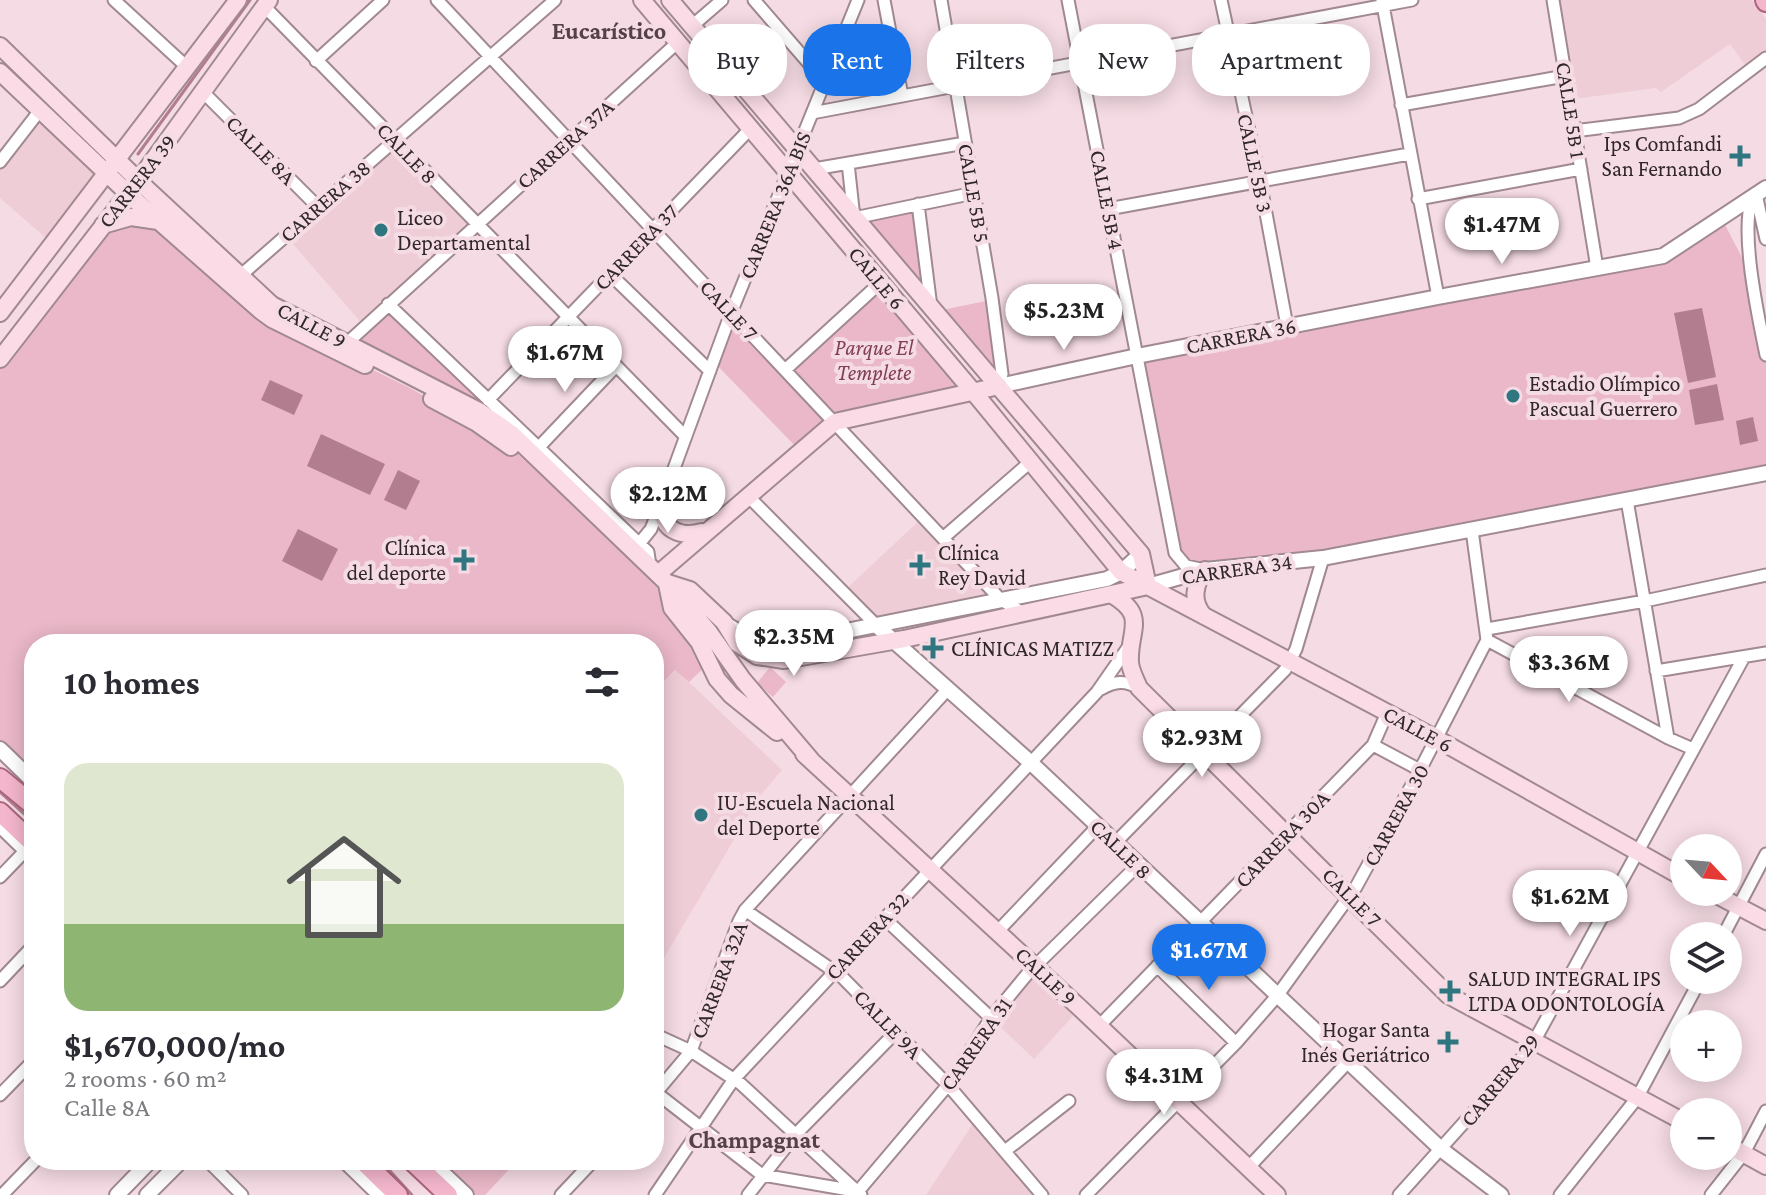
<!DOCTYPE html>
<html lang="en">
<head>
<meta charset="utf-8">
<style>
  body { margin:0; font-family:"Crimson Pro",serif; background:#f7f7f7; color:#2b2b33; height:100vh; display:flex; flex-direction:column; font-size:30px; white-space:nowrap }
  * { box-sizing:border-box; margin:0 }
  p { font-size:26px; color:#7c7c81 }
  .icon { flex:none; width:44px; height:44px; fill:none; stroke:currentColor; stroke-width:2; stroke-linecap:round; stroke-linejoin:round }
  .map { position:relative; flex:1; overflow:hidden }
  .details { position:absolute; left:24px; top:634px; width:640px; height:536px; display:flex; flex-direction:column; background:#fff; border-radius:32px; box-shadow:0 4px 20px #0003 }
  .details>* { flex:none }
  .banner { position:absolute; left:688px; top:24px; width:760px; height:72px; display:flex; gap:16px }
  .needle { width:52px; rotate:116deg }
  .tools { position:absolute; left:1670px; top:834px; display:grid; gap:16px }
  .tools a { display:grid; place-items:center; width:72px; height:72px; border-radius:50%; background:#fff; box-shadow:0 4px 20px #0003; font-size:40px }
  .price { position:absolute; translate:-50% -68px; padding:0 18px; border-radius:28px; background:#fff; color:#222; font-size:26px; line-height:52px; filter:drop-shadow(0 2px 4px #0008) }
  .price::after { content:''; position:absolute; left:50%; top:48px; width:24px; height:18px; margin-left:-12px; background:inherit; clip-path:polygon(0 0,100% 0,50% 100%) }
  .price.selected { background:#1a73e8; color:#fff }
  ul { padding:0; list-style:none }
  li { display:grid; align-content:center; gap:16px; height:424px; padding:0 40px }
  li span { display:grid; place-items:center; height:248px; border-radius:24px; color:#555 }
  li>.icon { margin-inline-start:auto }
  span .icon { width:144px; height:144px; fill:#fffc; stroke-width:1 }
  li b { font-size:34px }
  h2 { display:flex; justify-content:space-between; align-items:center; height:96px; padding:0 40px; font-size:34px }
  .tag { padding:0 28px; border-radius:32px; background:#fff; box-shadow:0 4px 20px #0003; font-size:28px; line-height:72px }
  .tag.selected { background:#1a73e8; color:#fff }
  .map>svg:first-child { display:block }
</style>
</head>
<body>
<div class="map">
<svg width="1766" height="1195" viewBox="0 0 1766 1195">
  <rect width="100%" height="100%" fill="#f5dbe3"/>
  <path fill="#efcdd7" d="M1559,0H1752L1766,19V50L1746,66L1730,44L1661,92L1656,88L1574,99Z
    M41,109L107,173L53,244L0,198V162Z
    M394,141L476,224L364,326L286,236Z
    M923,517L1001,600L877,626L843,592Z
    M676,670L782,770L759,797L654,975V692Z
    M1029,972L1080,1008L1034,1059L991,1018Z
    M976,1119L1042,1195H926Z"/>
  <path fill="#eab8c8" d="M916,206L924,288L866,220Z
    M147,217L330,349L410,388L505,442L637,564L650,567L709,663L689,682L675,670L654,692V644H34V782L0,749V359L102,226Z
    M1721,217L1753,279L1766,355V473L1323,558L1205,570L1182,561L1137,356L1663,256Z
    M880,283L972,391L835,422L800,451L714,362L731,313L785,370Z
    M991,300L998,368L993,371L942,310Z
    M388,304L488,400L479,411L346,344Z
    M770,667L786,682L773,697L757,683Z
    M429,1160H518L485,1195H466Z"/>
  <path fill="#b27e8f" d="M1702,308L1716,377L1688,383L1674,313Z
    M270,380L303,395L294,415L261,400Z
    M1717,384L1724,420L1695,425L1689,390Z
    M1753,417L1758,441L1740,445L1736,421Z
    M321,434L385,464L370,495L307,466Z
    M398,470L420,481L406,510L384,500Z
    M298,529L338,549L322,581L282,561Z"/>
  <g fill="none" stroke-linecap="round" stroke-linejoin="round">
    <path stroke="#b27e8f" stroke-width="3" d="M138,154L250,0
      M0,792L34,823
      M380,1160L412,1195"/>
    <g stroke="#a18990" stroke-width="15">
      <path id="minor" d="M114,0L188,68
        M437,0L1001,600L1025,614
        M754,0L825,82
        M884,0L902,96
        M941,0L992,298L1002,374L999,386
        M1068,0L1175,553L1186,566L1205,570
        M1221,0L1260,181L1287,326
        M1382,0L1438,297
        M1553,0L1597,268
        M264,6L685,436
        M692,26L722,0
        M316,61L383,0
        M204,93L318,207
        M1401,105L1565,76
        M812,113L1412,0
        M1574,131L1679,118L1699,109L1766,58
        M0,162L41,109
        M848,163L854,218L974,193
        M814,169L965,143
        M1756,194L1766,239
        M1752,198C1740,233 1758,316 1766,355
        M1418,199L1581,169
        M918,204L931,307
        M1108,209L1409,154
        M610,274L710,371
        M240,276L555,0
        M388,304L648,552L650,566
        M346,344L678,42
        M785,370L880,283
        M488,400L751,128
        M539,447L616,366
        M747,495L877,626
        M1627,500L1668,738
        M943,538L1029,463
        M639,544L651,529L661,504L731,313L858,0
        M1487,629L1645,601L1766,575
        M1487,640L1668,738L1693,749
        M1656,671L1766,653
        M1101,689C1115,681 1125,680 1139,688
        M1373,745L1420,770
        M1115,843L1285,670L1296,649L1323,558
        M0,877L26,850
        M745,910L841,976L948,1085L1042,1195
        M884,918L991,1018
        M998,931L1098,826
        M1723,936L1766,854
        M1157,966L1236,1043
        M0,981L34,945
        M1099,1026L1373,745L1387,713
        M654,1034L691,1051L741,1084L861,1195
        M654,1091L762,1175L855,1191
        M0,1095L34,1060
        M654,1095L691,1051L739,921L745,910L948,689
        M1005,1151L1069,1101
        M207,1160L242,1195
        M1248,1168L1347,1063
        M2,1195L36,1160
        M561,1195L594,1160
        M655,1195L734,1079L1097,692L1129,646
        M748,1195L796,1134L896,1032
        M855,1195L948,1085L991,1018L1029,972L1138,865
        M1086,1195L1236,1043L1277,996L1356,887L1420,770L1487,640L1472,530
        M1399,1195L1530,1049L1744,657
        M1560,1195L1637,1098L1700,980
        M1711,1195L1744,1153L1766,1111"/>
    </g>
    <g stroke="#a18990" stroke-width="18">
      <path id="tertiary" d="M999,386L1137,356L1438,297L1663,256L1766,188
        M1148,586L1205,570L1323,558L1766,473
        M727,625L755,641L786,643L1107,579L1121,572L1141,554
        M877,626L1030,762L1442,1150L1501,1195
        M0,749L34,782
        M0,825L34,858
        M344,1160L380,1195
        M429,1160L466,1195
        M117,1195L151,1160
        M147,1195L182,1160"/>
    </g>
    <g stroke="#a18990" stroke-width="20">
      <path id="secondary" d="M642,0L981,401L1121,572L1437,739L1684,878
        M670,0L1141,554L1148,586
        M0,46L146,188L272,305L479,411L512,434L667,583L709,632L743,680L811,760
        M0,72L136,201L261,311L272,319L365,365
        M103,225L131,217L158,221
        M0,313L238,0
        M0,359L144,173L269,0
        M432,399L477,423L511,447
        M661,504C661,530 680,538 702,532
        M658,574L835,422L999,386
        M668,583L690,590L724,622L737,643L757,656L784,660L904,639L1148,586
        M667,584L672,608L699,642L717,679L731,695L777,732
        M1111,594C1149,616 1128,630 1130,663C1131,672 1136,680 1139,688L1448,995L1684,1122
        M1204,616C1191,602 1194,584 1205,570
        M804,754L1080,1008L1277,1195
        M1711,892L1766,921
        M1728,1145L1766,1166"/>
    </g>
    <g stroke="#ab657e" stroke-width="22">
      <path id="primary" d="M1765,0L1766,2
        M0,778L34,806
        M0,812L34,844
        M362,1160L398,1195
        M411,1160L448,1195"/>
    </g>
    <use href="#minor" stroke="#fff" stroke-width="11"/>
    <use href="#tertiary" stroke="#fff" stroke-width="14"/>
    <use href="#secondary" stroke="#fadbe6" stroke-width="16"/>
    <use href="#primary" stroke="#f4b6cd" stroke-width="18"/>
  </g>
  <g fill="#2f7680" stroke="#f5dbe3" stroke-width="3">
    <path d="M1736 144h8v8h8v8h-8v8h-8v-8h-8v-8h8z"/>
    <circle cx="381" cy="230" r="8"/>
    <circle cx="1513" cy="396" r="8"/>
    <path d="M460 548h8v8h8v8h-8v8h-8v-8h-8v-8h8z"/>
    <path d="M916 553h8v8h8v8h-8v8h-8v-8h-8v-8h8z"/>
    <path d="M929 636h8v8h8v8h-8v8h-8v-8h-8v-8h8z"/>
    <circle cx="701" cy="815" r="8"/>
    <path d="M1446 979h8v8h8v8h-8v8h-8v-8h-8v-8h8z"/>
    <path d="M1444 1030h8v8h8v8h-8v8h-8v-8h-8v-8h8z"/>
  </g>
  <g text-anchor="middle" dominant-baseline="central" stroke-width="8" stroke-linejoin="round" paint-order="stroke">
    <g font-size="22" fill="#30272a" stroke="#f5dbe3">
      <text transform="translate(1571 110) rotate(81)">CALLE 5B 1</text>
      <text transform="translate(565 144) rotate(-42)">CARRERA 37A</text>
      <text transform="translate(261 150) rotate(45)">CALLE 8A</text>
      <text transform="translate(407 153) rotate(46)">CALLE 8</text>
      <text transform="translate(1255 163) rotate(78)">CALLE 5B 3</text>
      <text transform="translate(137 181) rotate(-52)">CARRERA 39</text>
      <text transform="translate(974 193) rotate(80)">CALLE 5B 5</text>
      <text transform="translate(1107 200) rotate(79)">CALLE 5B 4</text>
      <text transform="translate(325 201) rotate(-41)">CARRERA 38</text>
      <text transform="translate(775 205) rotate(-68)">CARRERA 36A BIS</text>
      <text transform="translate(636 247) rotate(-46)">CARRERA 37</text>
      <text transform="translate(877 278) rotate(50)">CALLE 6</text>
      <text transform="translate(729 310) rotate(47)">CALLE 7</text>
      <text transform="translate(312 325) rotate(28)">CALLE 9</text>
      <text transform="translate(1241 336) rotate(-11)">CARRERA 36</text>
      <text transform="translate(1237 569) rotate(-8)">CARRERA 34</text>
      <text transform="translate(1418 729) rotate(28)">CALLE 6</text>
      <text transform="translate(1396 815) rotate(-61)">CARRERA 30</text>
      <text transform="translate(1282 839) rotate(-46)">CARRERA 30A</text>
      <text transform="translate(1121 849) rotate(44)">CALLE 8</text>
      <text transform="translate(1352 897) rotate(45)">CALLE 7</text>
      <text transform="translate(867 936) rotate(-47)">CARRERA 32</text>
      <text transform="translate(1046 976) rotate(43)">CALLE 9</text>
      <text transform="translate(719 980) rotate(-69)">CARRERA 32A</text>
      <text transform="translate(888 1024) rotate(46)">CALLE 9A</text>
      <text transform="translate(976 1044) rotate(-55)">CARRERA 31</text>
      <text transform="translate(1500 1080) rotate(-51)">CARRERA 29</text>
    </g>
    <g font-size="22" fill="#30272a" stroke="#f5dbe3" text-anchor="start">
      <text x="1722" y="143" text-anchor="end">Ips Comfandi<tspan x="1722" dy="25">San Fernando</tspan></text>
      <text x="397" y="217">Liceo<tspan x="397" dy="25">Departamental</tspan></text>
      <text x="1529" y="383">Estadio Olímpico<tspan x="1529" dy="25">Pascual Guerrero</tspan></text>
      <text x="446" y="547" text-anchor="end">Clínica<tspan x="446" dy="25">del deporte</tspan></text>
      <text x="938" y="552">Clínica<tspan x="938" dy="25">Rey David</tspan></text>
      <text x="951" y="648">CLÍNICAS MATIZZ</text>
      <text x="717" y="802">IU-Escuela Nacional<tspan x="717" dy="25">del Deporte</tspan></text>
      <text x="1468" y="978">SALUD INTEGRAL IPS<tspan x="1468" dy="25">LTDA ODONTOLOGÍA</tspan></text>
      <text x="1430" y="1029" text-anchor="end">Hogar Santa<tspan x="1430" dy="25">Inés Geriátrico</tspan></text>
    </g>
    <g font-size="22" font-style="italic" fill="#813e57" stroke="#f5dbe3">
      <text x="874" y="347">Parque El<tspan x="874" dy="25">Templete</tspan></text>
    </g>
    <g font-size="24" font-weight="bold" fill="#554147" stroke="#f5dbe3">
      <text x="609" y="30">Eucarístico</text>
      <text x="754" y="1139">Champagnat</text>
    </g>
  </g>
</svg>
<div class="tools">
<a><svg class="needle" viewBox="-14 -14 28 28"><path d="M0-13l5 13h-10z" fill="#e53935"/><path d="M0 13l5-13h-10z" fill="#7c7c81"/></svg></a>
<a><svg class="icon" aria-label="layers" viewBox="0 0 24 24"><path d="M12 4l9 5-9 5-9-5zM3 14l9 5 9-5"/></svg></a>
<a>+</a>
<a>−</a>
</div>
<b class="price" style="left:1502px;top:266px">$1.47M</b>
<b class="price" style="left:1064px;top:352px">$5.23M</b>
<b class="price" style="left:565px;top:394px">$1.67M</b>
<b class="price" style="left:668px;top:535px">$2.12M</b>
<b class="price" style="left:794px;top:678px">$2.35M</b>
<b class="price" style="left:1569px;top:704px">$3.36M</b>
<b class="price" style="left:1202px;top:779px">$2.93M</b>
<b class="price" style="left:1570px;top:938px">$1.62M</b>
<b class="price selected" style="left:1209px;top:992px">$1.67M</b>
<b class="price" style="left:1164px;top:1117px">$4.31M</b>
<div class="banner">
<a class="tag">Buy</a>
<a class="tag selected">Rent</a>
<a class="tag">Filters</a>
<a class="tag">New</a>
<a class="tag">Apartment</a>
</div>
<section class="details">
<h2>10 homes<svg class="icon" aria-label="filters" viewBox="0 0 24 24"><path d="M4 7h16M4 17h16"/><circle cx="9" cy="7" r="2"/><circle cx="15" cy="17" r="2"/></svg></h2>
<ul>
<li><span style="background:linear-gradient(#dfe7d0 65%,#8fb573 0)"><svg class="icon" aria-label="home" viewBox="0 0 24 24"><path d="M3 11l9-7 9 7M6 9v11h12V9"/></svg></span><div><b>$1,670,000/mo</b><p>2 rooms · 60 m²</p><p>Calle 8A</p></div></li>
</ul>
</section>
</div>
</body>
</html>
